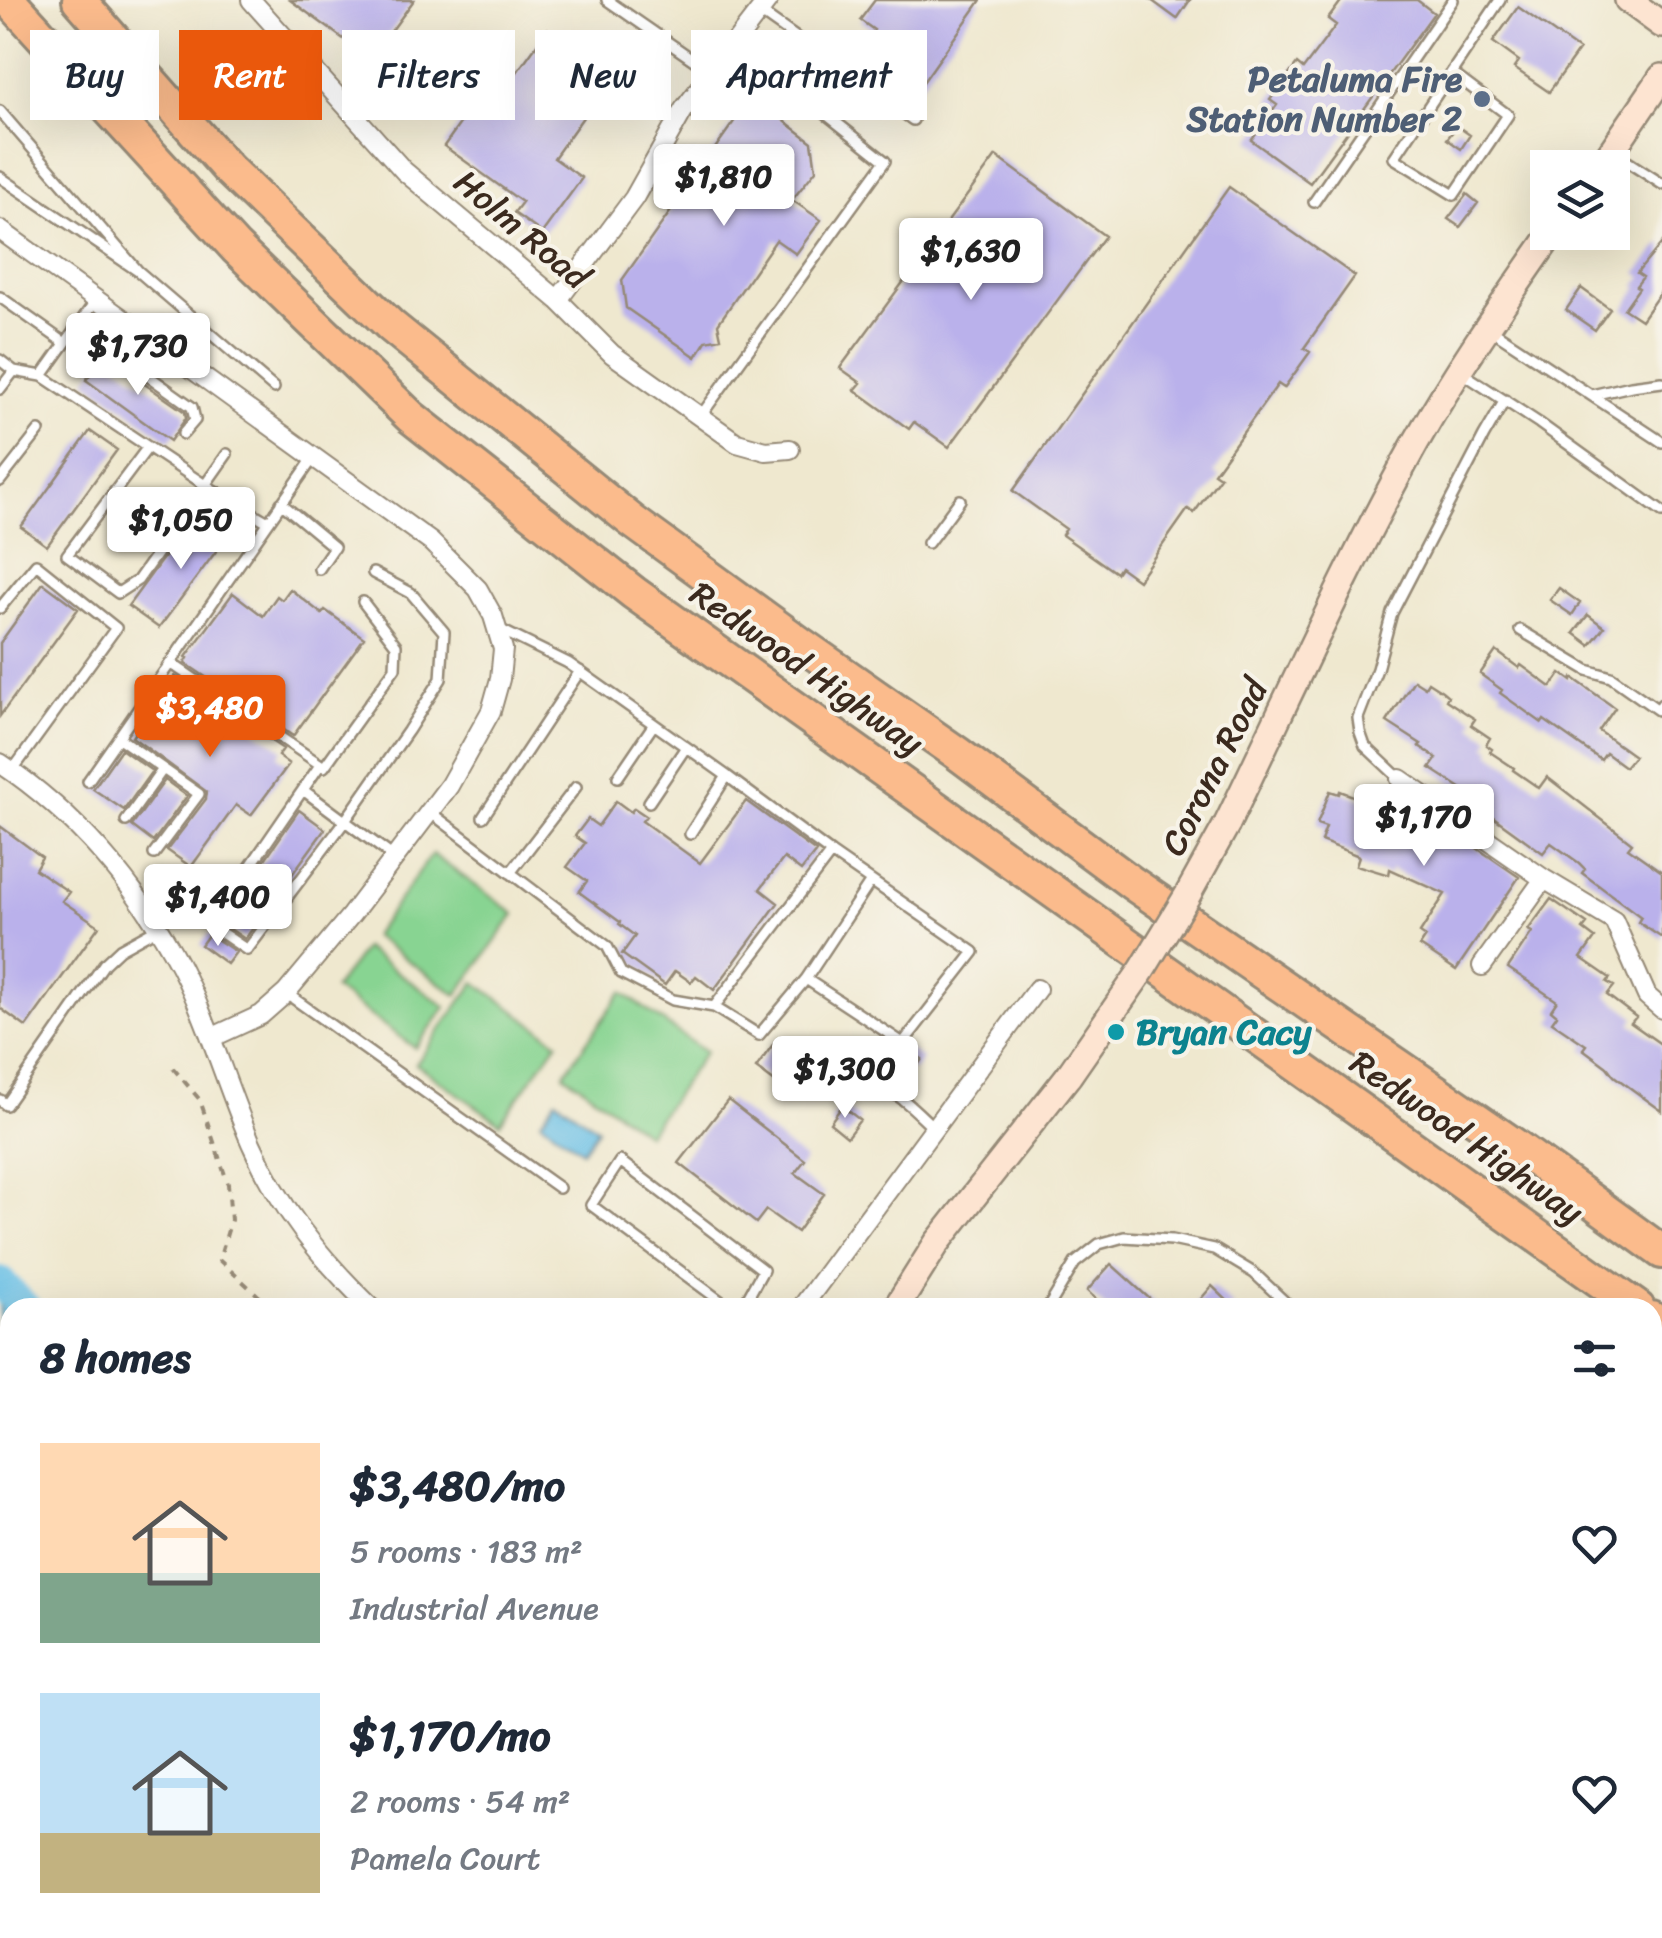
<!DOCTYPE html>
<html lang="en">
<head>
<meta charset="utf-8">
<style>
  body { margin:0; font-family:Sriracha,sans-serif; background:#f6f6f7; color:#1f2937; height:100vh; display:flex; flex-direction:column; font-size:38px; white-space:nowrap }
  * { box-sizing:border-box; margin:0 }
  p { font-size:32px; color:#747a83 }
  .icon { flex:none; width:55px; height:55px; fill:none; stroke:currentColor; stroke-width:2; stroke-linecap:round; stroke-linejoin:round }
  .map { position:relative; flex:1; overflow:hidden }
  .panel { position:absolute; left:0px; top:1298px; width:1662px; height:642px; display:flex; flex-direction:column; background:#fff; border-radius:30px 30px 0 0; box-shadow:0 10px 40px #0002 }
  .panel>* { flex:none }
  .hud { position:absolute; left:30px; top:30px; width:1000px; height:90px; display:flex; gap:20px }
  .tools { position:absolute; left:1530px; top:150px; display:grid; gap:20px }
  .tools a { display:grid; place-items:center; width:100px; height:100px; border-radius:0px; background:#fff; box-shadow:0 10px 40px #0002; font-size:50px }
  .price { position:absolute; translate:-50% -85px; padding:0 22px; border-radius:10px; background:#fff; color:#222; font-size:32px; line-height:65px; filter:drop-shadow(0 2px 5px #0008) }
  .price::after { content:''; position:absolute; left:50%; top:60px; width:30px; height:22px; margin-left:-15px; background:inherit; clip-path:polygon(0 0,100% 0,50% 100%) }
  .price.active { background:#ea580c; color:#fff }
  ul { padding:0; list-style:none }
  li { display:flex; align-items:center; gap:30px; height:250px; padding:0 40px }
  li span { display:grid; place-items:center; flex:none; width:280px; height:200px; border-radius:0px; color:#555 }
  li>.icon { margin-inline-start:auto }
  span .icon { width:120px; height:120px; fill:#fffc; stroke-width:1 }
  li b { font-size:42px }
  h2 { display:flex; justify-content:space-between; align-items:center; height:120px; padding:0 40px; font-size:42px }
  .chip { padding:0 35px; border-radius:0px; background:#fff; box-shadow:0 10px 40px #0002; font-size:35px; line-height:90px }
  .chip.active { background:#ea580c; color:#fff }
  .map>svg:first-child { display:block }
</style>
</head>
<body>
<div class="map">
<svg width="1662" height="1938" viewBox="0 0 1662 1938">
  <rect width="100%" height="100%" fill="#f7f3e8"/>
  <filter id="ink" filterUnits="userSpaceOnUse"><feTurbulence type="fractalNoise" baseFrequency=".01" numOctaves="2"/><feDisplacementMap in="SourceGraphic" scale="20" xChannelSelector="R" yChannelSelector="G"/><feConvolveMatrix kernelMatrix="1 2 1 2 8 2 1 2 1" color-interpolation-filters="sRGB"/></filter>
  <filter id="wash" filterUnits="userSpaceOnUse"><feTurbulence type="fractalNoise" baseFrequency=".0048" numOctaves="4" result="noise"/><feDisplacementMap in="SourceGraphic" scale="40" xChannelSelector="R" yChannelSelector="G"/><feGaussianBlur stdDeviation="2.25" result="paint"/><feColorMatrix in="noise" values="0 0 0 0 0 0 0 0 0 0 0 0 0 0 0 0 0 1.4 0 .05"/><feComposite in="paint" operator="in"/></filter>
  <g filter="url(#wash)">
    <rect width="100%" height="100%" fill="#efe8cf"/>
    <path fill="#88d492" stroke="#627f58" stroke-width="2.5" d="M432,854L515,914L457,995L373,936Z
      M364,948L446,1007L415,1048L334,989Z
      M475,982L558,1042L500,1123L416,1064Z
      M622,992L705,1052L647,1134L564,1074Z
      M1653,1549L1662,1556V1938H1350L1344,1930H1652Z"/>
    <path fill="#69c0e6" stroke="#527582" stroke-width="2.5" d="M556,1099L598,1129L582,1151L541,1121Z
      M0,1288L12,1307L10,1308V1359L0,1337Z"/>
    <g fill="none" stroke-linecap="round" stroke-linejoin="round">
      <path stroke="#69c0e6" stroke-width="5" d="M1652,1809L1662,1797
        M1520,1938L1527,1930"/>
      <path stroke="#69c0e6" stroke-width="32" d="M0,1282L25,1308"/>
    </g>
    <g id="blocks">
      <path fill="#bab1eb" d="M290,0H414L371,59Z
        M875,0H981L909,102L851,61L874,30L860,20Z
        M1151,0H1190L1177,19Z
        M1342,0H1417L1434,13L1310,183L1251,140L1277,105L1270,100L1297,64L1303,69L1336,25L1328,19Z
        M1518,7L1579,50L1549,92L1514,68L1519,61L1493,42Z
        M548,29L613,75L554,158L582,178L542,233L514,213L522,202L444,146L476,101L489,111Z
        M752,96L812,142L816,170L792,200L821,220L796,254L776,240L718,324L721,338L706,341L696,357L626,308L622,280Z
        M1457,126L1470,135L1461,149L1447,139Z
        M996,156L1105,236L949,447L914,422L909,429L855,390L861,383L840,368Z
        M1229,187L1355,276L1304,348L1310,352L1284,388L1278,384L1214,473L1220,477L1194,513L1188,509L1138,580L1120,567L1116,573L1062,535L1066,529L1013,491Z
        M1467,194L1478,203L1460,227L1448,219Z
        M1662,243V290L1641,320L1624,309L1639,288L1636,286L1643,277L1637,273Z
        M1581,288L1610,309L1595,330L1566,310Z
        M104,356L185,412L186,418L170,441L86,380Z
        M90,431L117,450L47,546L21,527Z
        M222,506L240,519L159,628L128,606L169,550L184,560Z
        M43,583L78,609L0,716V643Z
        M1559,588L1580,603L1572,615L1550,600Z
        M290,589L322,614L325,610L364,638L293,736L185,663L188,658L186,657L233,593L263,616L277,596L282,600Z
        M1588,615L1604,627L1590,645L1574,633Z
        M1496,651L1519,668L1521,665L1551,687L1561,673L1572,681L1573,678L1615,708L1599,731L1634,756L1625,767L1606,753L1601,760L1544,720L1542,723L1500,693L1502,690L1480,674Z
        M175,676L283,749L278,756L289,764L251,815L236,805L191,867L167,850L206,799L207,792L132,737Z
        M1414,680L1425,687L1428,682L1442,691L1448,696L1446,700L1475,719L1471,725L1490,738L1486,745L1492,749L1490,752L1514,768L1513,770L1539,788L1547,777L1632,843L1628,848L1662,872V938L1638,922L1641,917L1582,873L1585,869L1579,863L1551,843L1543,853L1467,798L1470,794L1430,768L1437,758L1419,746L1421,744L1387,722Z
        M121,749L152,771L124,810L93,789Z
        M165,780L187,796L153,842L132,826Z
        M1330,791L1339,794L1340,791L1366,801L1363,807L1398,819L1402,807L1432,818L1428,827L1466,845L1468,842L1519,877L1456,970L1420,946L1426,937L1420,933L1445,894L1390,869L1389,875L1356,865L1359,856L1321,841L1326,827L1317,824Z
        M616,801L631,812L634,808L646,816L642,821L700,863L746,801L816,852L801,871L784,858L760,889L778,903L714,990L696,976L691,982L675,971L665,985L622,954L635,936L619,924L620,922L579,892L587,881L567,867L585,843L575,836L588,819L598,826Z
        M299,810L325,829L245,939L221,923Z
        M0,826L42,857L35,869L69,892L62,901L99,926L26,1027L0,1008Z
        M1551,899L1587,924L1583,929L1595,938L1581,958L1610,978L1607,982L1614,986L1607,995L1636,1017L1631,1023L1662,1045V1111L1614,1076L1607,1067L1583,1049L1586,1045L1552,1022L1557,1015L1551,1010L1557,1001L1508,968L1532,932L1528,930Z
        M209,934L236,952L227,964L201,945Z
        M774,1043L793,1057L775,1082L756,1068Z
        M909,1049L922,1059L914,1071L898,1060Z
        M806,1050L832,1066L823,1079L797,1063Z
        M728,1100L805,1160L795,1173L824,1194L797,1232L766,1210L756,1223L679,1163Z
        M842,1106L860,1120L847,1137L830,1123Z
        M1111,1264L1160,1308H1106L1087,1291Z
        M1212,1286L1235,1308H1193Z"/>
    </g>
  </g>
  <g filter="url(#ink)">
    <use href="#blocks" fill-opacity="0" stroke="#958976" stroke-width="2.5"/>
    <g fill="none" stroke-linecap="round" stroke-linejoin="round">
      <g stroke="#958976" stroke-width="14">
        <path id="service" d="M607,0L711,72
          M760,12L913,120
          M1452,73L1508,115L1454,195L1394,158L1500,0
          M0,111L138,271L0,177
          M1614,153L1662,184
          M1314,202L1453,0
          M138,271L274,388
          M0,297L65,343
          M96,300L42,376L205,485L268,522
          M1489,328L1662,442
          M74,330L116,353L192,407L195,420L183,434
          M0,360L14,371
          M1461,372L1539,423L1662,512
          M0,389L14,371L42,376
          M1592,395L1631,386L1662,382
          M700,417L885,161L736,43
          M148,447L67,555L118,593L138,580L227,454
          M0,481L39,431
          M281,503L334,547L319,569
          M928,543L960,500
          M0,608L36,564L116,628L12,771
          M499,629L568,663L727,776L690,834
          M1520,630L1587,670L1611,677L1658,710L1662,704
          M172,664L324,767L395,668L396,645L363,602
          M119,738L199,794L154,854
          M320,765L210,925L247,950L345,821L408,731L441,679L444,632L411,593L373,573
          M727,776L831,853
          M618,777L654,724
          M1400,779L1365,746L1360,732L1358,718L1377,669L1392,613L1484,436L1505,400
          M88,781L314,457
          M303,790L395,858
          M649,802L686,747
          M430,812L607,946L621,973L673,1000L714,1007L759,1035L806,979L903,1043L974,952L831,853L714,1007
          M483,817L580,671
          M126,821L163,769
          M510,873L576,787
          M806,979L871,881
          M286,993L559,1188
          M818,1089C874,1070 895,1090 934,1128
          M0,1100L6,1105L104,964L120,949L158,928
          M730,1308L591,1205L620,1161L763,1270L742,1308
          M1048,1308L1075,1263L1099,1244L1124,1237L1172,1240L1214,1249L1254,1273L1285,1302V1308
          M0,1761L10,1732
          M1026,1930L1042,1938
          M624,1938L626,1930
          M1016,1938L1019,1930
          M1051,1938L1056,1930"/>
      </g>
      <g stroke="#958976" stroke-width="22">
        <path id="minor" d="M251,0L404,171L558,300L612,354L737,443L766,451L790,449
          M0,230L431,542L478,589L493,616L503,649L500,679L491,711L449,786L351,915L286,993L261,1015L211,1038
          M558,300L634,198L684,109L768,0
          M0,763C75,813 138,886 180,966C209,1023 226,1085 251,1143C280,1209 320,1258 372,1308
          M1400,779L1544,879L1614,921L1647,996L1662,1009
          M1482,966L1544,879
          M801,1308L1037,989
          M34,1938L39,1930"/>
      </g>
      <g stroke="#958976" stroke-width="30">
        <path id="secondary" d="M1628,0L1662,25
          M1600,168L1662,77
          M1227,824C1289,696 1347,566 1416,442C1457,369 1505,301 1553,232
          M896,1308L937,1243L1069,1075
          M0,1630L10,1637
          M0,1678L10,1685
          M412,1930L426,1938
          M467,1930L480,1938
          M903,1938L906,1930"/>
      </g>
      <g stroke="#958976" stroke-width="38">
        <path id="motorway" d="M9,0L236,248L411,417L634,593L1638,1308
          M79,0L228,169L391,326L632,521L801,644L957,753L1132,883L1517,1147L1662,1252
          M1652,1318L1662,1325"/>
      </g>
      <path stroke="#958976" stroke-width="4" stroke-dasharray="8 8" stroke-linecap="butt" d="M173,1068L200,1100L228,1184L231,1220L219,1260L272,1308"/>
      <use href="#service" stroke="#fff" stroke-width="9"/>
      <use href="#minor" stroke="#fff" stroke-width="18"/>
      <use href="#secondary" stroke="#fde4d1" stroke-width="25"/>
      <use href="#motorway" stroke="#fbbb8c" stroke-width="32"/>
      <g stroke="#958976" stroke-width="30" stroke-linecap="butt">
        <path id="secondary-bridge" d="M1069,1075L1142,970L1187,896L1227,824"/>
      </g>
      <use href="#secondary-bridge" stroke="#fde4d1" stroke-width="25"/>
    </g>
  </g>
  <circle fill="#5c6f8a" stroke="#f7f3e8" stroke-width="4" cx="1482" cy="99" r="10"/>
  <circle fill="#0f9aa8" stroke="#f7f3e8" stroke-width="4" cx="1116" cy="1032" r="10"/>
  <g text-anchor="middle" dominant-baseline="central" stroke-width="8" stroke-linejoin="round" paint-order="stroke">
    <g font-size="35" font-weight="bold" fill="#4e5e75" stroke="#f7f3e8" text-anchor="end">
      <text x="1462" y="79">Petaluma Fire<tspan x="1462" dy="40">Station Number 2</tspan></text>
    </g>
    <g font-size="35" fill="#3b2a1e" stroke="#f7f3e8">
      <text transform="translate(522 229) rotate(40)">Holm Road</text>
      <text transform="translate(807 668) rotate(35)">Redwood Highway</text>
      <text transform="translate(1214 767) rotate(-63)">Corona Road</text>
      <text transform="translate(1467 1137) rotate(35)">Redwood Highway</text>
    </g>
    <g font-size="35" font-weight="bold" fill="#0d838f" stroke="#f7f3e8" text-anchor="start">
      <text x="1136" y="1032">Bryan Cacy</text>
    </g>
  </g>
</svg>
<div class="tools">
<a><svg class="icon" aria-label="layers" viewBox="0 0 24 24"><path d="M12 4l9 5-9 5-9-5zM3 14l9 5 9-5"/></svg></a>
</div>
<b class="price" style="left:724px;top:229px">$1,810</b>
<b class="price" style="left:971px;top:303px">$1,630</b>
<b class="price" style="left:138px;top:398px">$1,730</b>
<b class="price" style="left:181px;top:572px">$1,050</b>
<b class="price active" style="left:210px;top:760px">$3,480</b>
<b class="price" style="left:1424px;top:869px">$1,170</b>
<b class="price" style="left:218px;top:949px">$1,400</b>
<b class="price" style="left:845px;top:1121px">$1,300</b>
<div class="hud">
<a class="chip">Buy</a>
<a class="chip active">Rent</a>
<a class="chip">Filters</a>
<a class="chip">New</a>
<a class="chip">Apartment</a>
</div>
<section class="panel">
<h2>8 homes<svg class="icon" aria-label="filters" viewBox="0 0 24 24"><path d="M4 7h16M4 17h16"/><circle cx="9" cy="7" r="2"/><circle cx="15" cy="17" r="2"/></svg></h2>
<ul>
<li><span style="background:linear-gradient(#ffd9b3 65%,#7fa58c 0)"><svg class="icon" aria-label="home" viewBox="0 0 24 24"><path d="M3 11l9-7 9 7M6 9v11h12V9"/></svg></span><div><b>$3,480/mo</b><p>5 rooms · 183 m²</p><p>Industrial Avenue</p></div><svg class="icon" aria-label="heart" viewBox="0 0 24 24"><path d="M12 20l-8-8c-3-5 5-10 8-4 3-6 11-1 8 4z"/></svg></li>
<li><span style="background:linear-gradient(#bfe0f5 70%,#c2b280 0)"><svg class="icon" aria-label="home" viewBox="0 0 24 24"><path d="M3 11l9-7 9 7M6 9v11h12V9"/></svg></span><div><b>$1,170/mo</b><p>2 rooms · 54 m²</p><p>Pamela Court</p></div><svg class="icon" aria-label="heart" viewBox="0 0 24 24"><path d="M12 20l-8-8c-3-5 5-10 8-4 3-6 11-1 8 4z"/></svg></li>
</ul>
</section>
</div>
</body>
</html>
